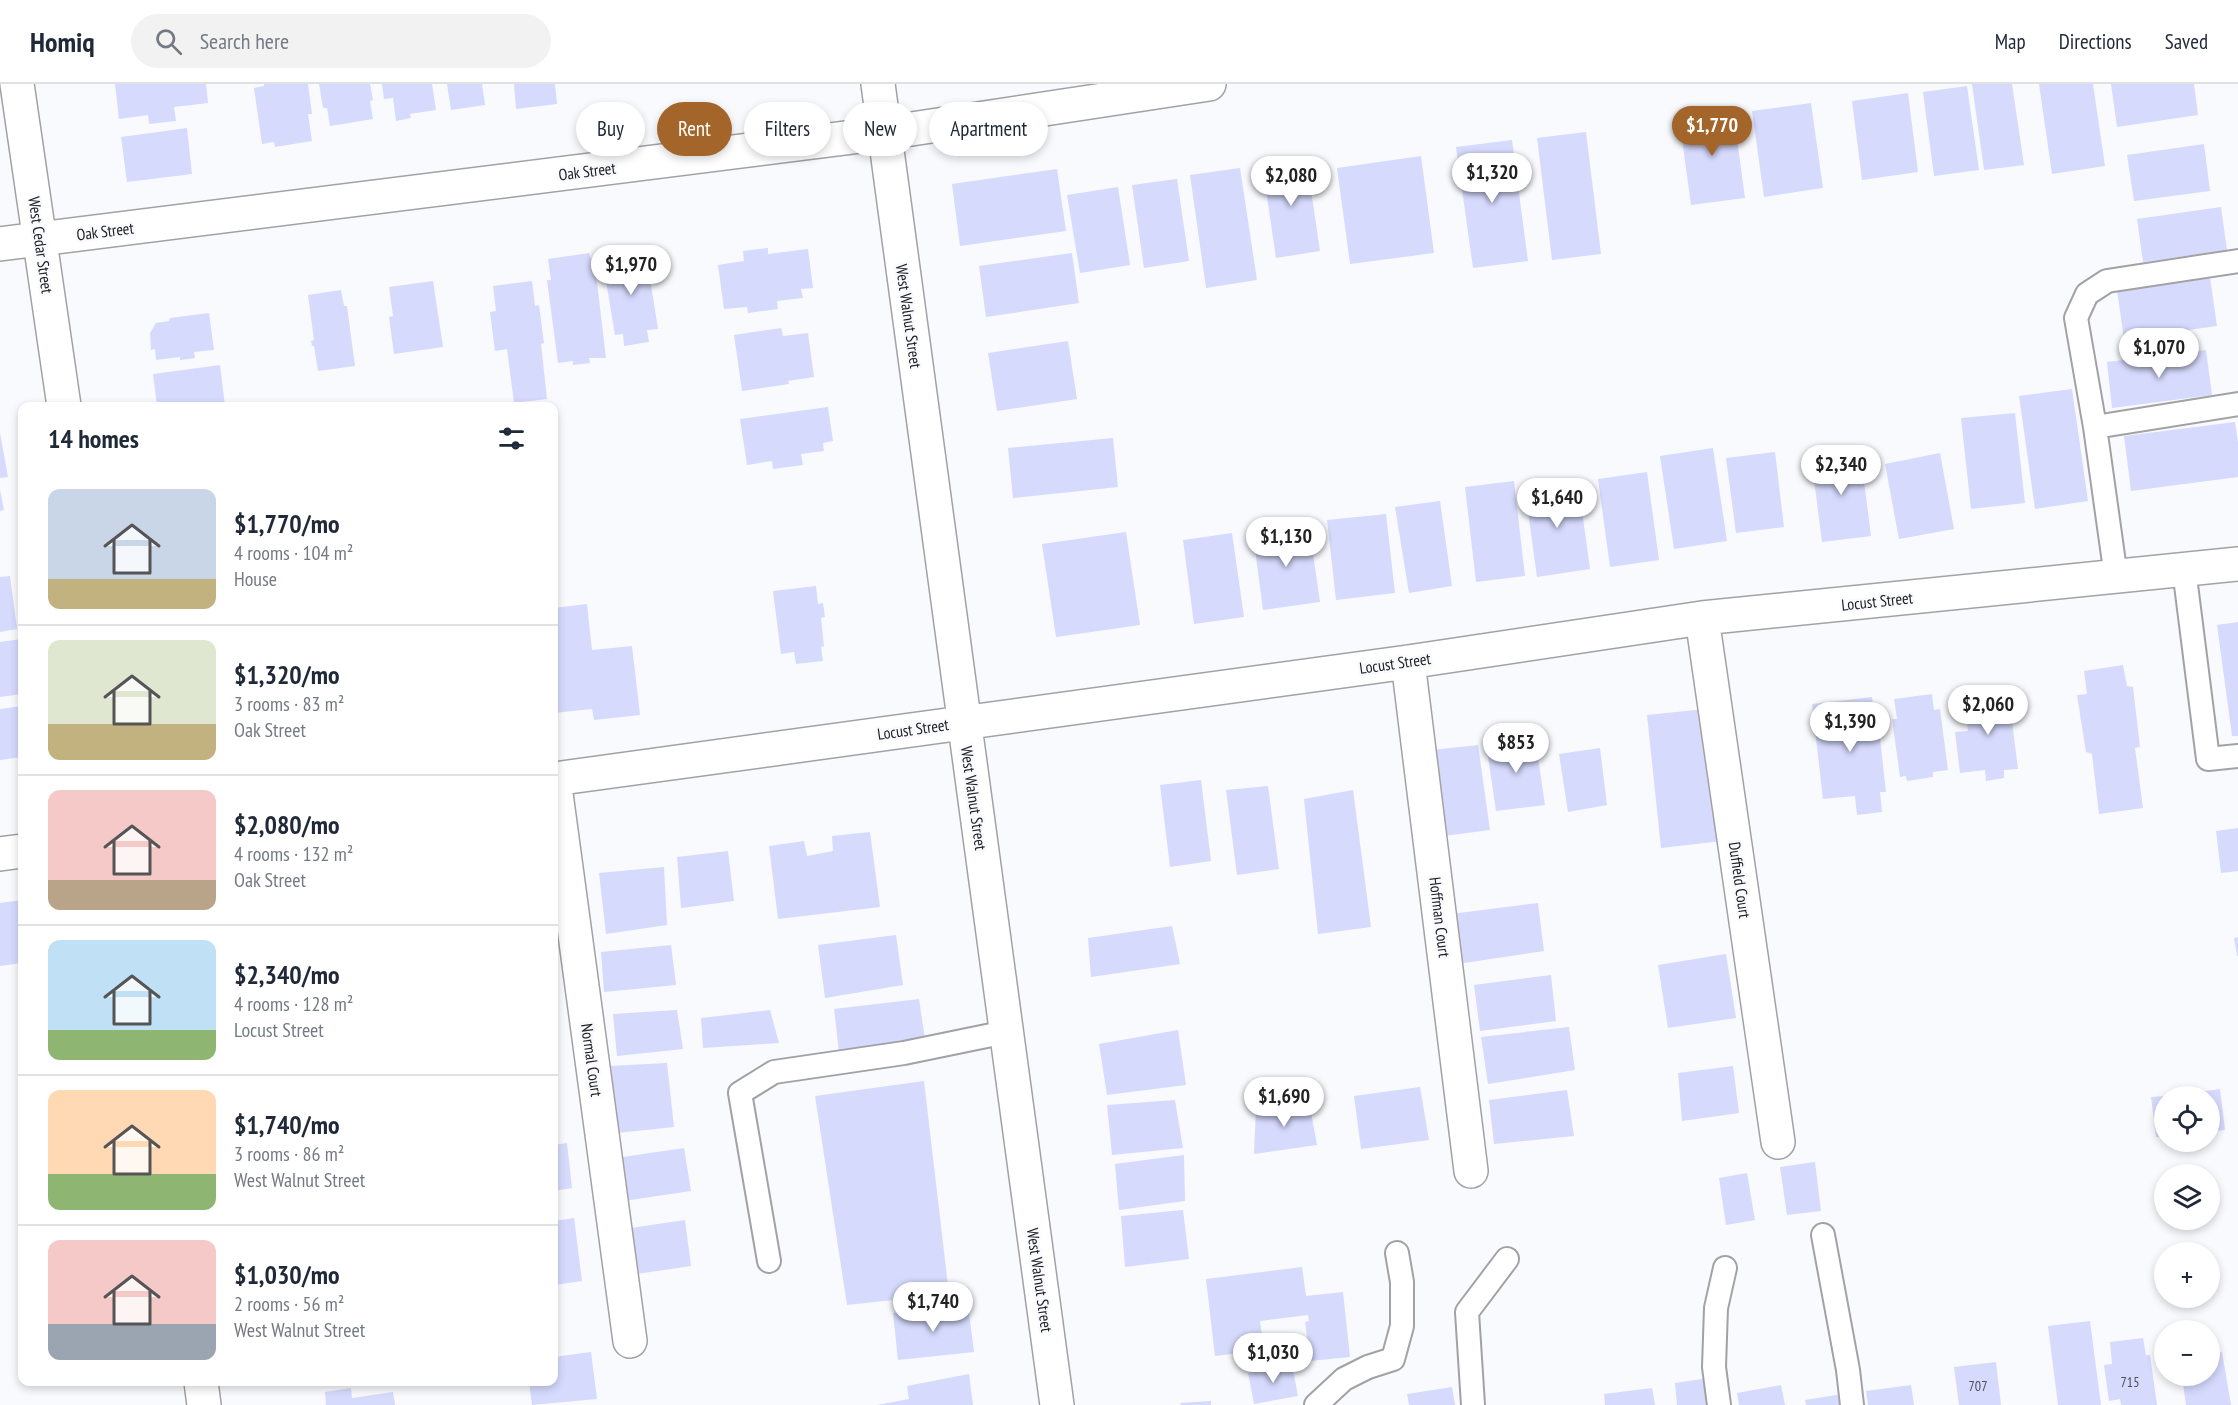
<!DOCTYPE html>
<html lang="en">
<head>
<meta charset="utf-8">
<style>
  body { margin:0; font-family:"PT Sans Narrow",sans-serif; background:#f2f2f3; color:#1f2937; height:100vh; display:flex; flex-direction:column; font-size:22px; white-space:nowrap }
  * { box-sizing:border-box; margin:0 }
  p { font-size:20px; color:#747a83 }
  .icon { flex:none; width:33px; height:33px; fill:none; stroke:currentColor; stroke-width:2; stroke-linecap:round; stroke-linejoin:round }
  .map { position:relative; flex:1; overflow:hidden }
  .drawer { position:absolute; left:18px; top:318px; width:540px; height:984px; display:flex; flex-direction:column; background:#fff; border-radius:12px; box-shadow:0 3px 9px #0003 }
  .drawer>* { flex:none }
  .top-card { position:absolute; left:576px; top:18px; width:570px; height:54px; display:flex; gap:12px }
  .fabs { position:absolute; left:2154px; top:1002px; display:grid; gap:12px }
  .fabs a { display:grid; place-items:center; width:66px; height:66px; border-radius:50%; background:#fff; box-shadow:0 3px 9px #0003; font-size:30px }
  .price { position:absolute; translate:-50% -51px; padding:0 14px; border-radius:21px; background:#fff; color:#222; font-size:20px; line-height:39px; filter:drop-shadow(0 2px 3px #0008) }
  .price::after { content:''; position:absolute; left:50%; top:36px; width:18px; height:14px; margin-left:-9px; background:inherit; clip-path:polygon(0 0,100% 0,50% 100%) }
  .price.on { background:#a3652a; color:#fff }
  ul { padding:0; list-style:none }
  li { display:flex; align-items:center; gap:18px; height:150px; padding:0 30px }
  li+li { border-top:2px solid #e0e1e3 }
  li span { display:grid; place-items:center; flex:none; width:168px; height:120px; border-radius:12px; color:#555 }
  li>.icon { margin-inline-start:auto }
  span .icon { width:72px; height:72px; fill:#fffc; stroke-width:1 }
  li b { font-size:26px }
  h2 { display:flex; justify-content:space-between; align-items:center; height:72px; padding:0 30px; font-size:26px }
  .pill { padding:0 21px; border-radius:27px; background:#fff; box-shadow:0 3px 9px #0003; font-size:21px; line-height:54px }
  .pill.on { background:#a3652a; color:#fff }
  header { display:flex; align-items:center; gap:36px; box-sizing:border-box; height:84px; padding:0 30px; background:#fff; border-bottom:2px solid #e0e1e3 }
  header strong { font-size:28px }
  nav { display:flex; gap:33px; margin-inline-start:auto; font-size:21px }
  .search { width:420px; height:54px; background:#f2f2f3; display:flex; align-items:center; gap:15px; box-sizing:border-box; padding:0 21px; border-radius:33px; color:#747a83; font-size:22px }
  .map>svg:first-child { display:block }
</style>
</head>
<body>
<header>
<strong>Homiq</strong>
<div class="search"><svg class="icon" aria-label="search" viewBox="0 0 24 24"><circle cx="10" cy="10" r="6"/><path d="M15 15l6 6"/></svg>Search here</div>
<nav><a>Map</a><a>Directions</a><a>Saved</a></nav>
</header>
<div class="map">
<svg width="2238" height="1321" viewBox="0 0 2238 1321">
  <rect width="100%" height="100%" fill="#f9fafe"/>
  <path fill="#d6dafd" d="M115,0H206L208,19L174,23L176,37L149,40L148,31L119,35Z
    M264,0H308L312,30H308L312,57L275,63L274,58L262,60L254,4L264,2Z
    M319,0H370L373,16L370,17L373,35L330,42L327,24H323Z
    M382,0H432L436,26L410,30L411,34L396,37L393,14L384,15Z
    M447,0H482L485,21L451,26Z
    M514,0H555L557,20L516,25Z
    M1972,0H2012L2024,81L1984,86Z
    M2039,0H2093L2105,82L2052,90Z
    M2111,0H2194L2198,31L2117,43Z
    M1967,2L1979,86L1934,92L1923,8Z
    M1908,9L1918,88L1862,96L1852,17Z
    M1811,19L1823,104L1764,113L1752,27Z
    M1733,25L1745,114L1691,121L1679,33Z
    M187,44L192,90L127,98L121,53Z
    M1586,48L1601,170L1552,176L1537,54Z
    M1512,56L1528,177L1473,184L1456,63Z
    M2204,60L2210,107L2134,117L2127,71Z
    M1306,72L1320,167L1276,174L1262,79Z
    M1421,72L1434,169L1350,180L1337,84Z
    M1240,84L1257,196L1206,204L1190,91Z
    M1057,85L1066,147L960,162L952,100Z
    M1177,95L1189,177L1144,184L1132,101Z
    M1118,103L1130,181L1080,189L1067,111Z
    M2221,123L2227,166L2143,178L2137,135Z
    M645,163L658,245L647,246L649,258L624,262L623,250L615,251L604,185L616,183L613,168Z
    M768,164V170L808,165L813,204L801,205L803,214L777,217L778,225L748,229L747,223L724,225L718,181L744,177L743,167Z
    M589,169L596,190L606,274H589L590,279L573,281V277L558,279L547,196H551L548,175Z
    M1072,169L1079,219L986,233L979,182Z
    M2210,193L2217,242L2124,255L2117,206Z
    M433,197L443,263L394,270L389,233L393,232L389,203Z
    M532,197L535,222L539,221L544,259L541,260L547,315L514,319L507,265L495,267L490,228L496,227L493,202Z
    M341,206L344,222H347L355,282L318,287L314,262H312L311,257L314,256L308,211Z
    M209,229L214,266L194,268L195,274L180,276V273L156,276L155,265L151,266L150,249L156,239L169,237L170,234Z
    M781,244L783,252L808,249L814,293L788,297L789,300L742,307L734,251Z
    M1068,257L1077,315L997,327L988,269Z
    M2206,266L2212,311L2112,324L2107,278Z
    M220,281L225,322H157L153,290Z
    M2072,305L2088,417L2035,425L2019,312Z
    M828,323L833,357L823,359L824,367L801,370L803,381L773,385L772,377L747,381L740,335Z
    M2015,329L2025,419L1971,425L1961,334Z
    M2235,338L2238,358V393L2131,407L2124,352Z
    M0,349L8,393L0,394Z
    M1113,354L1118,403L1013,414L1008,364Z
    M1713,364L1727,457L1674,465L1660,372Z
    M1860,366L1871,452L1822,458L1811,372Z
    M1775,368L1784,443L1736,449L1726,374Z
    M1940,369L1954,445L1899,455L1885,380Z
    M1647,388L1659,476L1610,483L1598,395Z
    M1514,397L1525,492L1476,498L1465,403Z
    M1578,398L1590,485L1537,493L1525,405Z
    M0,406L4,426L0,427Z
    M1440,417L1452,502L1409,509L1395,423Z
    M1386,430L1395,509L1336,516L1327,436Z
    M1309,442L1320,518L1263,526L1253,450Z
    M1126,448L1140,541L1056,553L1042,460Z
    M1232,449L1244,533L1194,540L1183,456Z
    M10,492L17,545L0,548V493Z
    M816,502L818,520L823,519L825,533L821,534L824,563L821,562L823,577L796,580L794,568L781,570L773,507Z
    M587,520L592,566L632,562L640,631L594,636L592,625L554,629V524Z
    M2238,538V652H2232L2217,541Z
    M22,555V610L0,613V558Z
    M2123,581L2127,602L2133,603L2140,663L2135,664L2143,724L2099,730L2092,670L2086,668L2077,611L2087,610L2084,587Z
    M2008,606L2018,685L2004,686V694L1986,697L1985,686L1960,689L1955,648L1968,647L1964,611Z
    M1932,610L1934,626L1940,625L1948,686L1933,688V693L1907,697L1906,692L1900,693L1892,635H1897L1894,615Z
    M1872,613L1875,637L1878,636L1886,708H1880L1882,728L1857,731L1855,712L1823,715L1812,620Z
    M22,622V673L0,676V625Z
    M1705,625L1722,757L1661,764L1647,631Z
    M1535,653L1545,721L1496,727L1486,659Z
    M1478,661L1490,746L1444,752L1432,666Z
    M1600,664L1607,721L1568,728L1559,670Z
    M1201,696L1211,777L1170,783L1160,701Z
    M1268,702L1279,785L1237,791L1226,706Z
    M1353,706L1371,843L1318,850L1304,715Z
    M2238,744V787L2221,789L2216,747Z
    M870,748L880,823L778,835L769,762L804,757L807,772L833,767L832,752Z
    M728,767L734,817L681,824L677,773Z
    M664,783L667,841L606,850L599,789Z
    M22,816V879L0,882V819Z
    M1538,819L1544,867L1457,880L1451,830Z
    M1172,842L1180,880L1091,893L1088,854Z
    M896,851L903,901L825,914L818,861Z
    M2238,853V872H2237L2234,854Z
    M671,861L676,901L604,908L601,868Z
    M1726,870L1736,934L1668,944L1658,881Z
    M1551,891L1556,937L1480,947L1474,901Z
    M919,915L925,955L839,968L834,925Z
    M677,926L683,965L617,972L613,930Z
    M770,926L779,959L703,964L701,934Z
    M1569,943L1575,986L1488,1000L1481,953Z
    M1178,946L1186,1001L1107,1011L1099,960Z
    M667,979L674,1043L617,1049L609,982Z
    M1733,982L1739,1029L1682,1037L1678,989Z
    M924,997L949,1210L847,1221L815,1012Z
    M1420,1003L1429,1056L1361,1065L1354,1012Z
    M2220,1005L2225,1046L2210,1048V1012H2170Z
    M1567,1006L1574,1052L1494,1060L1489,1016Z
    M2164,1012V1053H2156L2151,1013Z
    M1175,1016L1183,1064L1112,1071L1107,1021Z
    M1309,1017L1317,1061L1254,1070L1256,1024Z
    M567,1059L572,1104L554,1107V1061Z
    M684,1064L691,1107L624,1117L616,1074Z
    M1184,1071L1185,1117L1119,1126L1115,1080Z
    M1815,1078L1821,1127L1787,1131L1780,1083Z
    M1747,1089L1755,1136L1726,1141L1719,1094Z
    M1183,1126L1189,1175L1125,1183L1121,1132Z
    M574,1134L582,1197L554,1201V1137Z
    M685,1136L691,1182L630,1191L624,1145Z
    M1302,1183L1306,1212L1343,1208L1350,1273L1310,1277L1305,1238L1309,1237L1308,1231L1260,1237L1264,1266L1215,1272L1206,1195Z
    M968,1221L974,1268L898,1276L893,1229Z
    M2090,1237L2101,1321H2058L2048,1242Z
    M2143,1254L2146,1271H2150L2157,1321H2121L2120,1315L2109,1317L2104,1281L2112,1280L2110,1258Z
    M591,1268L597,1315L532,1321L529,1298H554V1273Z
    M2222,1268L2231,1321H2186L2182,1292H2210V1270Z
    M1996,1278L2001,1321H1959L1954,1283Z
    M1292,1281L1298,1312L1254,1320L1248,1289Z
    M969,1290L973,1321H877L909,1315L907,1302Z
    M1709,1294L1712,1321H1677L1675,1299Z
    M1781,1301L1785,1321H1739L1737,1309Z
    M1911,1301L1914,1321H1868L1866,1307Z
    M1452,1303L1455,1321H1409L1407,1310Z
    M351,1304L352,1314L393,1308L395,1321H326L325,1308Z
    M1652,1304L1655,1321H1605L1604,1310Z
    M1842,1310L1844,1321H1806L1805,1316Z
    M1211,1317V1321H1181L1180,1319Z"/>
  <g fill="none" stroke-linecap="round" stroke-linejoin="round">
    <g stroke="#a2a2a6" stroke-width="26">
      <path id="service" d="M2095,343L2238,320
        M2184,485L2208,675L2238,672
        M2116,493L2095,343L2076,234L2087,210L2107,197L2238,177
        M1823,1151L1848,1286L1852,1321
        M769,1177L740,1009L774,988L904,969L1006,948
        M1316,1321L1344,1295L1368,1283L1393,1275L1402,1242V1198L1397,1169
        M1473,1321L1467,1228L1507,1175
        M1719,1321L1714,1283L1716,1224L1725,1184"/>
    </g>
    <g stroke="#a2a2a6" stroke-width="36">
      <path id="minor" d="M17,0L64,322
        M878,0L1057,1321
        M0,160L885,49L1209,0
        M1702,534L1778,1058
        M1408,578L1471,1087
        M554,695L1408,578L1702,534L2238,480
        M554,695L630,1257
        M0,770L22,767
        M201,1298L204,1321"/>
    </g>
    <use href="#service" stroke="#fff" stroke-width="22"/>
    <use href="#minor" stroke="#fff" stroke-width="33"/>
  </g>
  <g text-anchor="middle" dominant-baseline="central" stroke-width="5" stroke-linejoin="round" paint-order="stroke">
    <g font-size="14" fill="#4e4e58">
      <text x="2130" y="1298">715</text>
      <text x="1978" y="1302">707</text>
    </g>
    <g font-size="16" fill="#202021" stroke="#f9fafe">
      <text transform="translate(587 87) rotate(-7)">Oak Street</text>
      <text transform="translate(105 147) rotate(-7)">Oak Street</text>
      <text transform="translate(41 161) rotate(82)">West Cedar Street</text>
      <text transform="translate(909 232) rotate(82)">West Walnut Street</text>
      <text transform="translate(1877 517) rotate(-6)">Locust Street</text>
      <text transform="translate(1395 579) rotate(-8)">Locust Street</text>
      <text transform="translate(913 645) rotate(-8)">Locust Street</text>
      <text transform="translate(974 714) rotate(82)">West Walnut Street</text>
      <text transform="translate(1740 796) rotate(82)">Duffield Court</text>
      <text transform="translate(1440 833) rotate(83)">Hoffman Court</text>
      <text transform="translate(592 976) rotate(82)">Normal Court</text>
      <text transform="translate(1040 1196) rotate(82)">West Walnut Street</text>
    </g>
  </g>
</svg>
<div class="fabs">
<a><svg class="icon" aria-label="locate" viewBox="0 0 24 24"><circle cx="12" cy="12" r="6"/><path d="M12 2v4M12 18v4M2 12h4M18 12h4"/></svg></a>
<a><svg class="icon" aria-label="layers" viewBox="0 0 24 24"><path d="M12 4l9 5-9 5-9-5zM3 14l9 5 9-5"/></svg></a>
<a>+</a>
<a>−</a>
</div>
<b class="price on" style="left:1712px;top:73px">$1,770</b>
<b class="price" style="left:1492px;top:120px">$1,320</b>
<b class="price" style="left:1291px;top:123px">$2,080</b>
<b class="price" style="left:631px;top:212px">$1,970</b>
<b class="price" style="left:2159px;top:295px">$1,070</b>
<b class="price" style="left:1841px;top:412px">$2,340</b>
<b class="price" style="left:1557px;top:445px">$1,640</b>
<b class="price" style="left:1286px;top:484px">$1,130</b>
<b class="price" style="left:1988px;top:652px">$2,060</b>
<b class="price" style="left:1850px;top:669px">$1,390</b>
<b class="price" style="left:1516px;top:690px">$853</b>
<b class="price" style="left:1284px;top:1044px">$1,690</b>
<b class="price" style="left:933px;top:1249px">$1,740</b>
<b class="price" style="left:1273px;top:1300px">$1,030</b>
<div class="top-card">
<a class="pill">Buy</a>
<a class="pill on">Rent</a>
<a class="pill">Filters</a>
<a class="pill">New</a>
<a class="pill">Apartment</a>
</div>
<section class="drawer">
<h2>14 homes<svg class="icon" aria-label="filters" viewBox="0 0 24 24"><path d="M4 7h16M4 17h16"/><circle cx="9" cy="7" r="2"/><circle cx="15" cy="17" r="2"/></svg></h2>
<ul>
<li><span style="background:linear-gradient(#c9d6e8 75%,#c2b280 0)"><svg class="icon" aria-label="home" viewBox="0 0 24 24"><path d="M3 11l9-7 9 7M6 9v11h12V9"/></svg></span><div><b>$1,770/mo</b><p>4 rooms · 104 m²</p><p>House</p></div></li>
<li><span style="background:linear-gradient(#dfe7d0 70%,#c2b280 0)"><svg class="icon" aria-label="home" viewBox="0 0 24 24"><path d="M3 11l9-7 9 7M6 9v11h12V9"/></svg></span><div><b>$1,320/mo</b><p>3 rooms · 83 m²</p><p>Oak Street</p></div></li>
<li><span style="background:linear-gradient(#f6c9c9 75%,#b9a48a 0)"><svg class="icon" aria-label="home" viewBox="0 0 24 24"><path d="M3 11l9-7 9 7M6 9v11h12V9"/></svg></span><div><b>$2,080/mo</b><p>4 rooms · 132 m²</p><p>Oak Street</p></div></li>
<li><span style="background:linear-gradient(#bfe0f5 75%,#8fb573 0)"><svg class="icon" aria-label="home" viewBox="0 0 24 24"><path d="M3 11l9-7 9 7M6 9v11h12V9"/></svg></span><div><b>$2,340/mo</b><p>4 rooms · 128 m²</p><p>Locust Street</p></div></li>
<li><span style="background:linear-gradient(#ffd9b3 70%,#8fb573 0)"><svg class="icon" aria-label="home" viewBox="0 0 24 24"><path d="M3 11l9-7 9 7M6 9v11h12V9"/></svg></span><div><b>$1,740/mo</b><p>3 rooms · 86 m²</p><p>West Walnut Street</p></div></li>
<li><span style="background:linear-gradient(#f6c9c9 70%,#9aa5b1 0)"><svg class="icon" aria-label="home" viewBox="0 0 24 24"><path d="M3 11l9-7 9 7M6 9v11h12V9"/></svg></span><div><b>$1,030/mo</b><p>2 rooms · 56 m²</p><p>West Walnut Street</p></div></li>
</ul>
</section>
</div>
</body>
</html>
